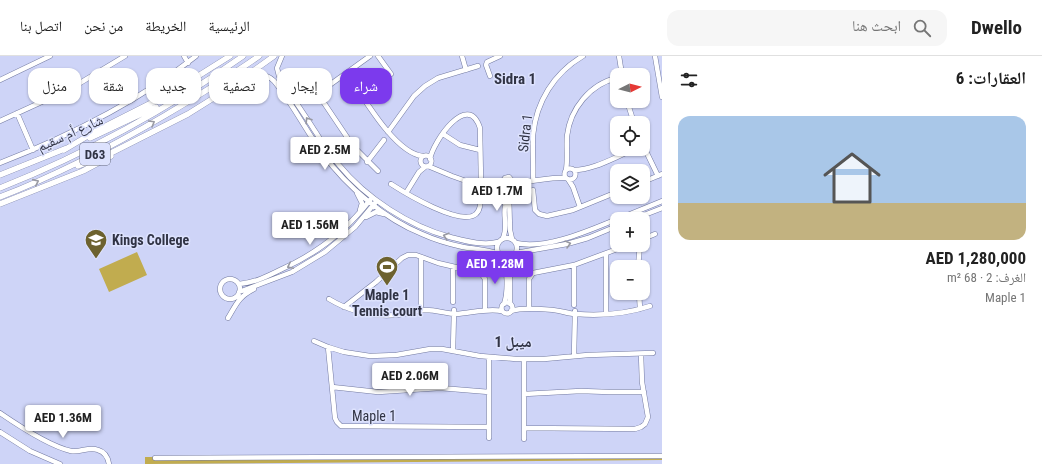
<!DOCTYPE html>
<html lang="ar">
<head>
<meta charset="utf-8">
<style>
  body { margin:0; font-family:"Roboto Condensed","Noto Naskh Arabic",sans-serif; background:#f6f6f6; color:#222; direction:rtl; height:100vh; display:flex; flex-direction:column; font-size:15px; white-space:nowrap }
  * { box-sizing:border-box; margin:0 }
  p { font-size:13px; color:#767676 }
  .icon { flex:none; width:22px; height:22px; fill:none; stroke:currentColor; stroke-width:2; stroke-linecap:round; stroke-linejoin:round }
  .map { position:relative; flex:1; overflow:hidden; direction:ltr }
  .side { display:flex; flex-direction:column; background:#fff; width:380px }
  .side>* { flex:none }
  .top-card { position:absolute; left:12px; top:12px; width:380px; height:36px; direction:rtl; display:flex; gap:8px }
  .needle { width:26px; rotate:84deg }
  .buttons { position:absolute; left:610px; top:12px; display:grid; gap:8px }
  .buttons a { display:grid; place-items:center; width:40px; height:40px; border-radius:8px; background:#fff; box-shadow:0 1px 3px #0004; font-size:20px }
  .price { position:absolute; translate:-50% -34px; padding:0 9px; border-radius:4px; background:#fff; color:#222; font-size:13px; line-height:26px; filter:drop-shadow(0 1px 2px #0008) }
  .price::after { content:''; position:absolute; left:50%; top:24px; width:12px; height:9px; margin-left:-6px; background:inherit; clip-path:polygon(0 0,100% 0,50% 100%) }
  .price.current { background:#7c3aed; color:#fff }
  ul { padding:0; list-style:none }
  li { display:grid; align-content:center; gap:8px; height:212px; padding:0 16px }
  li+li { border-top:1px solid #e0e0e0 }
  li span { display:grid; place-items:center; height:124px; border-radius:12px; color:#555 }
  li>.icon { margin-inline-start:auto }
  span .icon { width:72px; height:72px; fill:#fffc; stroke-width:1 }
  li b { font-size:17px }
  h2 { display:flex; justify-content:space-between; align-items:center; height:48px; padding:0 16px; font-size:17px }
  .pill { padding:0 14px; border-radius:12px; background:#fff; box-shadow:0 1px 3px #0004; font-size:14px; line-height:36px }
  .pill.current { background:#7c3aed; color:#fff }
  header { display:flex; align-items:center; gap:24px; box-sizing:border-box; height:56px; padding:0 20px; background:#fff; border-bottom:1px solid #e0e0e0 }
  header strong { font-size:19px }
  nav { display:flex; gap:22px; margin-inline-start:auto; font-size:14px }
  .search { width:280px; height:36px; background:#f6f6f6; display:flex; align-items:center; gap:10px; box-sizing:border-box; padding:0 14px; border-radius:12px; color:#767676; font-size:15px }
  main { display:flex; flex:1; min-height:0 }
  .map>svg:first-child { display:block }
</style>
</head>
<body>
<header>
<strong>Dwello</strong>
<div class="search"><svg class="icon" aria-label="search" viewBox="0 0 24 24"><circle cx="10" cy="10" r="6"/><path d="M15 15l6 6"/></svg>ابحث هنا</div>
<nav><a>الرئيسية</a><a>الخريطة</a><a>من نحن</a><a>اتصل بنا</a></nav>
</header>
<main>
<section class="side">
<h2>العقارات: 6<svg class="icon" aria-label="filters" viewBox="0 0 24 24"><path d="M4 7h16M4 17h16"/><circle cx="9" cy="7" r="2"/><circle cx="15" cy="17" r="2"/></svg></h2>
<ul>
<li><span style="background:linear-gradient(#a9c7e8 70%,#c2b280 0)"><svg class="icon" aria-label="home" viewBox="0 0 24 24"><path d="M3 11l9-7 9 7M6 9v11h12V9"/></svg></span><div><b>AED 1,280,000</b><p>الغرف: 2 · 68 m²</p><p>Maple 1</p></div></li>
</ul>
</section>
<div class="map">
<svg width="662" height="408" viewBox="0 0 662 408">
  <rect width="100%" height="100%" fill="#ced4f7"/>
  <path fill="#c1ac4f" d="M137,196L147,219L109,236L99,213Z
    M662,399V404L145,408V401Z"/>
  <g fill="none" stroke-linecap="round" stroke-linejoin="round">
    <g stroke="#737aa1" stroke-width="5.5">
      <path id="minor" d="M184,0L188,7
        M282,0L277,12L279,20C290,38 302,55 313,72C321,84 329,98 339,109C366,142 409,170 450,181C466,185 483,190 498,186
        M370,0L324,33L321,39L322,44L353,90L378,115
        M378,0L391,18
        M462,0L466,14
        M619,0L622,19
        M655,0L662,41
        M347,17C362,39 395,98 423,100
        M490,20L486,9L487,6L500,0
        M0,24L50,0
        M237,27C252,24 260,12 274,25C293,48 306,75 323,98C347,131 385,163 422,178C435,184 449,188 463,191C475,193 487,193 499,198
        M627,45L634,67
        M17,57L33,94
        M0,65L70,33L125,0
        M388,76L414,40L425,30L438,22L478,10
        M443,78L460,89L480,94
        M643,89L658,120
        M420.5 105a5.5 5.5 0 1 1 11 0a5.5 5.5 0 1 1-11 0Z
        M430,103C433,86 468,34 480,72L481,126
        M367,106L384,84
        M0,107C69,80 138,46 196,0
        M428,110L452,120L466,125L503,129
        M564.5 118a5.5 5.5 0 1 1 11 0a5.5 5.5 0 1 1-11 0Z
        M566,114C568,103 566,91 567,80C570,53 590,28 617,22
        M574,114C595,114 616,100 636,93
        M568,123L573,131L580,151
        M533,125C534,110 532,94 533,79C536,46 554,17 583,0
        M643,126L662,118
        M391,128C405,137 461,171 476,158C482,152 480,144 480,137
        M512,129C520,126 557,121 566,122
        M510,131L507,132L503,129L502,126L505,122L509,121L513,126L509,139L510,174L512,183
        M533,134L535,154L539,158L547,160L573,154L617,136
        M357,137L362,147L360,154
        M406,137L419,116L425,111
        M366,161L376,156L384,158
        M618,163L662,145
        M634,163L662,152
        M497 192a10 10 0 1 1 20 0a10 10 0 1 1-20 0Z
        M503,182C508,171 503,162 505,150C506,143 507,138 505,131
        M643,183L655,178
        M516,187C546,194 590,174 617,163
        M516,197L567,188L588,182L617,170
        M502,201C508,211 508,237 504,248
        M453,211V246
        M638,211L640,189
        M220 233a10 10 0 1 1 20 0a10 10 0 1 1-20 0Z
        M239,228C254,227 268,220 282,213C318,197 346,175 370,144
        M239,236L292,216L325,196L355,171L375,147
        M639,237L640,253
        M329,243C349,255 372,261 396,259C406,258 416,255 426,254C437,254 447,258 456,258C472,257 487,252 502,255
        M501.5 252a5.5 5.5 0 1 1 11 0a5.5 5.5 0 1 1-11 0Z
        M510,248V211L512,201
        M574,249V209
        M344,251L376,226L402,202L408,199H416L438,207L481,217L485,223V254
        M529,253V223L533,217L574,209L628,189
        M421,255V201
        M511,255C523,251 552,253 564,256C568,257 572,258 576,258C601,260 626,258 650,250
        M606,258V198
        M228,262C236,249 238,241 254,233
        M314,285L328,291L344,296L370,300L396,299L430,293H442L480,300L516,303H544L588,299L653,297
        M328,291L335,362L337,366L341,370L489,371
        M453,295L454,254
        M574,300L575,255
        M332,331L378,336L440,332L489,336
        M524,338L581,335L609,336H644
        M0,357C19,370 49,390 71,395C80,397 89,390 98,394C105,396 108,402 109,408
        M524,372L635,373L641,371L645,368L648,361L642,326L641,298
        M0,376L30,395L60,408
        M489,382V301
        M524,383V303
        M155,402L662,400"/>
    </g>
    <g stroke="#737aa1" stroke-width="6">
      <path id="major" d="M90,82L156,51
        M64,94L96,75L171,37L230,0
        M78,110L107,99L188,58L228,33L274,0
        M0,119L67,92
        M0,132C85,98 168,53 243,0
        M0,141C57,119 111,91 164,60C196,41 228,22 259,0
        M0,148L83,115L111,100"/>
    </g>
    <use href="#minor" stroke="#fff" stroke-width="4.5"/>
    <use href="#major" stroke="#fff" stroke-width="5.5"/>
  </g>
  <defs><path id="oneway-chevron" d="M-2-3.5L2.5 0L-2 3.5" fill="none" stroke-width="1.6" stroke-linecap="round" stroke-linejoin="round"/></defs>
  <g stroke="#9899a2">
    <use href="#oneway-chevron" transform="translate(308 64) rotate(-123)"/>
    <use href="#oneway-chevron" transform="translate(152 67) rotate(-30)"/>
    <use href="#oneway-chevron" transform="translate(36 126) rotate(-24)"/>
    <use href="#oneway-chevron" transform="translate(446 180) rotate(-164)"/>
    <use href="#oneway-chevron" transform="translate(568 188) rotate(-15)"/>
    <use href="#oneway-chevron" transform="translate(290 210) rotate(154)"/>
  </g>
  <defs>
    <g id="university-pin" transform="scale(1.15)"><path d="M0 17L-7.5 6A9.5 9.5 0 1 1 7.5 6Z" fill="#6d622f" stroke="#dde2fd"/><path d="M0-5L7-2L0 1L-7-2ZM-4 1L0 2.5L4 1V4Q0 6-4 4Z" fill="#fff"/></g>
    <g id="stadium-pin" transform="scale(1.15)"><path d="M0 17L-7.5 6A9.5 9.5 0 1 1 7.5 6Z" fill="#6d622f" stroke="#dde2fd"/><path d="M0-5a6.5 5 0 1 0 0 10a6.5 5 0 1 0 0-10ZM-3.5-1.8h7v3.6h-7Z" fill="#fff"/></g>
  </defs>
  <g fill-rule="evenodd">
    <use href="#university-pin" x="96" y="184"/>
    <use href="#stadium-pin" x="387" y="211"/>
  </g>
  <g text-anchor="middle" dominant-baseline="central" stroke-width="3" stroke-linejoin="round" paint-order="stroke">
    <rect fill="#dde2fd" stroke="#64687c" stroke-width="1" x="80" y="87" width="30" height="22" rx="3"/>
    <g font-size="13" font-weight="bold" fill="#303344">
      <text x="95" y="98">D63</text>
    </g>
    <g font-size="14" fill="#303344" stroke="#dde2fd">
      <text transform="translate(70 77) rotate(-24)">شارع أم سقيم</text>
      <text transform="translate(525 77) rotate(-83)">Sidra 1</text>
      <text x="374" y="360">Maple 1</text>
    </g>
    <g font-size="14" font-weight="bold" fill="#303344" stroke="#dde2fd" text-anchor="start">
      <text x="112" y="184">Kings College</text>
      <text x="387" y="239" text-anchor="middle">Maple 1<tspan x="387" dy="16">Tennis court</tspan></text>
    </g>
    <g font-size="15" font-weight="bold" fill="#303344" stroke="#dde2fd">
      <text x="515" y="23">Sidra 1</text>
      <text x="513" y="286">ميبل 1</text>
    </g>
  </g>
</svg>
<div class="buttons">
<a><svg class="needle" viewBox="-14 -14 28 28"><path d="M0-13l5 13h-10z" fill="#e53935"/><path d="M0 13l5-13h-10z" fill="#767676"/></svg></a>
<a><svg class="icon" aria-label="locate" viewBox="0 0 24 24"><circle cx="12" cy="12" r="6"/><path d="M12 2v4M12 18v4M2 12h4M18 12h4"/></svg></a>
<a><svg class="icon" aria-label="layers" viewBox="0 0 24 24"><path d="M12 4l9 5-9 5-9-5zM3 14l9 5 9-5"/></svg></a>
<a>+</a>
<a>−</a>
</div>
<b class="price" style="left:325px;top:115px">AED 2.5M</b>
<b class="price" style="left:497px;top:156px">AED 1.7M</b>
<b class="price" style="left:310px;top:190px">AED 1.56M</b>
<b class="price current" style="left:495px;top:229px">AED 1.28M</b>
<b class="price" style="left:410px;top:341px">AED 2.06M</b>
<b class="price" style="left:63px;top:383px">AED 1.36M</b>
<div class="top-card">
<a class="pill current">شراء</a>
<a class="pill">إيجار</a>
<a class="pill">تصفية</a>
<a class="pill">جديد</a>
<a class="pill">شقة</a>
<a class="pill">منزل</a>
</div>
</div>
</main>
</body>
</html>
